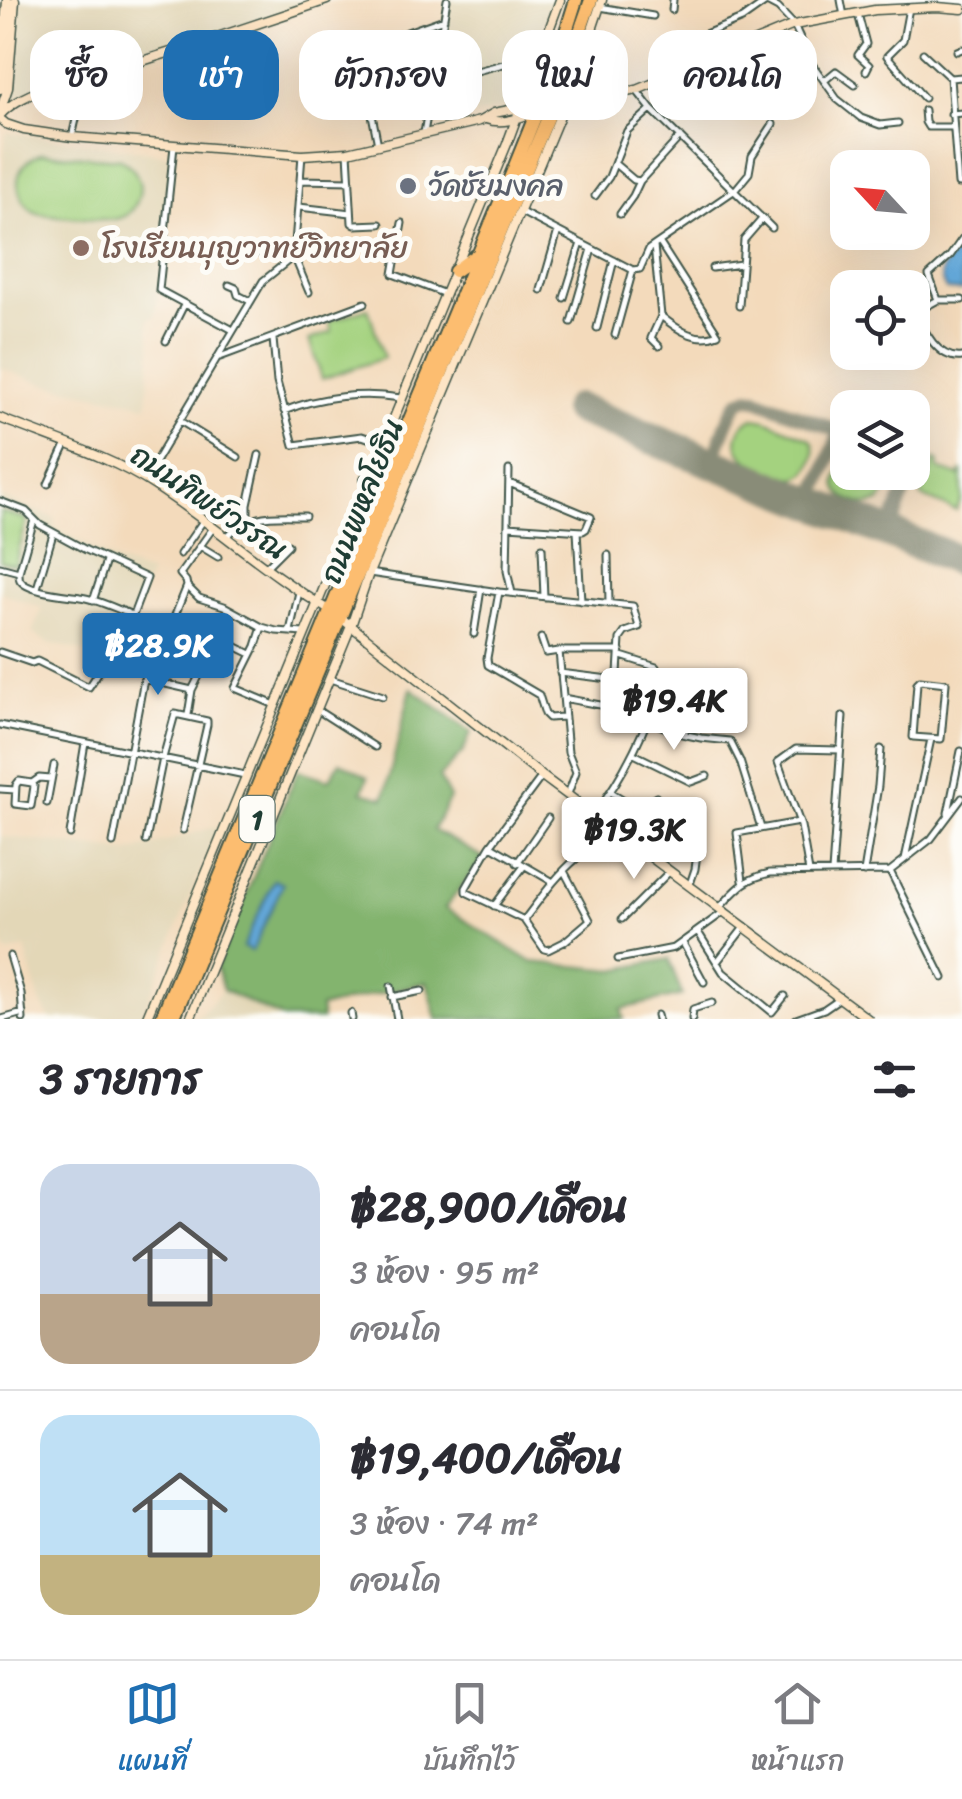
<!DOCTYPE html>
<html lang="th">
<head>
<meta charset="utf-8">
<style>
  body { margin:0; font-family:Sriracha,"Playpen Sans Thai",sans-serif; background:#f7f7f7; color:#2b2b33; height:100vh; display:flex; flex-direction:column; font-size:38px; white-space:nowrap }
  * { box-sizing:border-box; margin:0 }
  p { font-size:32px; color:#7c7c81 }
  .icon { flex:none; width:55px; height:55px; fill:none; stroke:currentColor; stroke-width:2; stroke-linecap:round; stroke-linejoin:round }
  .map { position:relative; height:1019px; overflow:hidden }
  .details { display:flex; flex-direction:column; background:#fff; flex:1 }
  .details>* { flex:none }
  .guide { position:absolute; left:30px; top:30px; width:902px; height:90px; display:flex; gap:20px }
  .needle { width:65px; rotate:296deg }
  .buttons { position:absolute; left:830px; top:150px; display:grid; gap:20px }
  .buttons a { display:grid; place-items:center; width:100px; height:100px; border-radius:20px; background:#fff; box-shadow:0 10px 40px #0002; font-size:50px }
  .price { position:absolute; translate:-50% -85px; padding:0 22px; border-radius:10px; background:#fff; color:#222; font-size:32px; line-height:65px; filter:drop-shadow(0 2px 5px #0008) }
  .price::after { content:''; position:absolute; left:50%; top:60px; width:30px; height:22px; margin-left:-15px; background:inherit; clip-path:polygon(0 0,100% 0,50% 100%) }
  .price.current { background:#1f6fb2; color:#fff }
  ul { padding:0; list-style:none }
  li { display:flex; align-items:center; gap:30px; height:250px; padding:0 40px }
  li+li { border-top:2px solid #e1e1e2 }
  li span { display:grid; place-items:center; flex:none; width:280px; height:200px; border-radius:30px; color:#555 }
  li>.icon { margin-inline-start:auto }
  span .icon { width:120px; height:120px; fill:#fffc; stroke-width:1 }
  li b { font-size:42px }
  h2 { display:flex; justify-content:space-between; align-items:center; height:120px; padding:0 40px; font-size:42px }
  .chip { padding:0 35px; border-radius:30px; background:#fff; box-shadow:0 10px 40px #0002; font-size:35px; line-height:90px }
  .chip.current { background:#1f6fb2; color:#fff }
  .dock { display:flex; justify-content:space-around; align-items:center; height:140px; border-top:2px solid #e1e1e2; background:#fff; font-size:28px; color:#7c7c81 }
  .dock a { display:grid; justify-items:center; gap:5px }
  .dock .current { color:#1f6fb2 }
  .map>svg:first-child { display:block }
</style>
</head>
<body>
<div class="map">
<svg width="962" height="1019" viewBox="0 0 962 1019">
  <rect width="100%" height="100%" fill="#fdfcf7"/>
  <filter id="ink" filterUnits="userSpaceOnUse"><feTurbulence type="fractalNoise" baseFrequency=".01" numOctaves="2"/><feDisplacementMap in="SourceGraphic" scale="20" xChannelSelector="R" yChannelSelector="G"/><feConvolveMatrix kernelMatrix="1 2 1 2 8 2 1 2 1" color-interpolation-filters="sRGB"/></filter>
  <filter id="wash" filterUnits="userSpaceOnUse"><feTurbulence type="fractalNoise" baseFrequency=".0048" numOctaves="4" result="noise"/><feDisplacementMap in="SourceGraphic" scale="40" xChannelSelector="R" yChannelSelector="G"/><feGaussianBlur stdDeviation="2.25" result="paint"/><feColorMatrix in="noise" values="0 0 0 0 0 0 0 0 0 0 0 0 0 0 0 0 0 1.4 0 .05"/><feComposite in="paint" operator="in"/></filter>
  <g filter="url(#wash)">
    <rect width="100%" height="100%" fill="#f3dabb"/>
    <path fill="#e3d7b7" d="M20,0H314L112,70L74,78L10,100Z
      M451,0H553L528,73L515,105L431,126Z
      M6,132L171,155L155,317L148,319L151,349L147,405L45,384L0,368V199Z
      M0,497L55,518V527L119,563L150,574L128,633L121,660L48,643L32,633L42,608L0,592Z
      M218,826L141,1019H50L40,1002L25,948L7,953L1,940L0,836L129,852Z
      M223,990L284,1019H195Z"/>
    <path fill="#a4d27f" stroke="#62885a" stroke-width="2.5" d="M43,153L120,159C127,164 134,168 137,176C145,192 135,216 116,219C109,221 43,215 37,213C25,208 17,192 18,180C20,166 30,158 43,153Z
      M368,308L384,358L322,379L309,340L332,332L329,321Z
      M754,418L766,420L811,439C818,451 814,464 805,474L796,478L789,477C771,469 730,462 738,435C741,425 745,422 754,418Z
      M935,459L939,462L938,469L959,476L962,470V499L956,511L921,496Z
      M847,461L848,472L886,473L888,486L880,502C869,506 864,505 854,501C830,493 833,477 847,461Z
      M0,512L27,519L15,565L0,561Z"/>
    <path fill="#83b46e" stroke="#517851" stroke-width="2.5" d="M411,688L471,732L463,752L439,777L450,798L433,830L484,858L445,908L532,962L615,970L669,959L682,995L621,1009L624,1019H437L427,982L320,1008L322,1019H284L223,990L216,967L298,770L329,780L340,762L368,777L362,792L384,798Z"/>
    <path fill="#63a7d8" stroke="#417286" stroke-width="2.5" d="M962,247L960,253L962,291L946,290C934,269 947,261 962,247Z
      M274,880L283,884L252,951L243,947Z"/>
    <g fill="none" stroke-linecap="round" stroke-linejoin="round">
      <path stroke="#898c78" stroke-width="14" d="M712,464C718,450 729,409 740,401C746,397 750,398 757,399L848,435
        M812,503L840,432
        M889,533L908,481L909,472"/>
      <path stroke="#898c78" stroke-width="32" d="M578,409L962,562"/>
    </g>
  </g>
  <g filter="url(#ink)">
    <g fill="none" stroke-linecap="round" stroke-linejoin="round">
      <g stroke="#3f5548" stroke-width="9">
        <path id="street" d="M763,0L778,8L794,25L812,64L837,99L861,118L880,125L898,123
          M841,0L844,16
          M600,7L653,16
          M909,8L903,40L887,56L924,98
          M672,10L673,0
          M858,14L866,44L858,55L869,65L866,71
          M359,49L444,19
          M957,51L962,49
          M923,53L950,78L958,184H962
          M656,54L742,19L766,2
          M692,67L715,106
          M363,69L378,145
          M950,78L962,77
          M824,81L836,71L855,85
          M431,83L511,62L535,65
          M637,91L651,109L772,228
          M368,92L434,70
          M924,110L925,122L928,127H952
          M951,114L962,113
          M424,133L447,0
          M72,137L79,106L74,81
          M174,146L159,290L233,330
          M348,152L352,223L355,225L380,224
          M615,164L634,180L640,181L680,137
          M301,180L350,181
          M595,196L609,177L627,131L651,109
          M299,207L351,213
          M519,211L633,270L640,269L649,249L735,190L749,173L752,156L773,124
          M620,214L633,196L640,181
          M402,223L393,274L445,294
          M962,239L950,256L929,275L938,300L916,312C924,331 938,360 962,357
          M659,242L718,334C697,343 678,330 661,316
          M164,246L294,256L309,292
          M654,246L661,316L651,338L659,346
          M712,268L741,264
          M229,285L236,288L238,295L250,301
          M541,290L558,231
          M564,298L581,243
          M938,300H962
          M739,306L744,240L763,218
          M571,322L592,249
          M597,328L614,260
          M615,335L633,270
          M273,339L277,382L294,445L362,436L382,443
          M166,341L184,305
          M220,357L365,303
          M284,411C320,396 363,392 401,398
          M180,421L238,457
          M509,470L507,571L512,593
          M145,479L263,281L294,256L302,155
          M48,484L66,445
          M0,501L26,511L40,525L86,550L147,578L133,615C116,609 97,599 80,597C67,595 27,592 20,580C19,578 19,575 19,572L0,567
          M248,519V505L259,455
          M508,526L583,531L586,529L591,517L509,483
          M577,531L581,601
          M226,537C251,512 273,516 305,516
          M200,546L218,557
          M542,548L544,597
          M180,554L203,521
          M608,555L609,604
          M267,566L288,545
          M19,572L34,520
          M369,573L499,592L633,606L639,627L625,632L620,639L616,708
          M187,586L186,581L180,574L213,528
          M37,588L53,534
          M499,592L487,658L488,665L539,695L545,714L549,718L563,717
          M93,601L106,561
          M262,627L256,646L235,688L275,705
          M290,631L299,592
          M474,634L481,589
          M218,638L251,654
          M541,638L546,653L559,651H620
          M559,651L568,752L576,772L568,794
          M0,652L32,663L37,661L89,687L104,664L146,671
          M621,656L656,667
          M560,673L617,680
          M144,679L192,690
          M330,679L383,696
          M920,680L946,683L941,739L913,737L917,683Z
          M563,698L616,708L682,734L701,738L730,741L740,761L761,828
          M317,710L375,747
          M188,715L192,690L224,627
          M0,725L245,775
          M685,734L687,695
          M634,754L691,782L707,776
          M542,776L490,846L466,888V892L524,920L544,949L548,950L564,942L590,920L564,871
          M32,783L34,786L31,806L15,804L16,785L19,781L32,783L39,778L51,779
          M0,789L15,790
          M611,792L632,805L639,801L645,804L656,797
          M47,803L54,765
          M948,813L961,751
          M594,814C618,784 634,753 648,719
          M70,834L85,743
          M146,841L163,758L175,714L207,721V725L183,830
          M113,843L152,637L157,625H171L187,586L199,598L224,606L262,627L276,631L304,633
          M491,846L553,882
          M642,850L675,818
          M905,859L931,739
          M517,863L548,818
          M890,871L943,978
          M809,872L801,826L778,762L796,749L840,750
          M832,872L843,716
          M864,872L878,786L881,749
          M743,881L737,833L799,822
          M690,884L695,869L698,846
          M494,906L524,866
          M720,907C738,888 744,879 770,873L890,871L931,839L962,798
          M622,919L669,872
          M524,920C541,898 556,876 576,859C588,848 602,840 614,829
          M698,932L723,972L772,1012L785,996
          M683,943L704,982
          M10,956L21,993L23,1019
          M618,959L674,948L725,911
          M717,962L745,926
          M391,986L397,1019
          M392,997L422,991
          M351,1013L352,1019
          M657,1015L658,1019
          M2,1019L23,1013
          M692,1019L693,1009L712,1003
          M796,1019L824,1009L840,998"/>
      </g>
      <g stroke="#3f5548" stroke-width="11">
        <path id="secondary" d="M0,89L7,0
          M562,104L637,90L794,25L875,10L937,7L962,9
          M0,111L8,88L15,0
          M0,115C27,85 97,76 136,63C200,43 264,22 327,0
          M0,119L6,124L24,130L72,137L302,155L348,152L480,121L494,113L520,108L538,110
          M486,119C503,125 519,118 535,112
          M0,418C49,438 112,457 155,486C215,525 269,575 331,611
          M341,618L542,776L868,1019
          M146,1019L507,144L560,0
          M190,1019L351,626L369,573L576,77L602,0"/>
      </g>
      <g stroke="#3f5548" stroke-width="16">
        <path id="highway" d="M455,271L477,255
          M367,479L374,507
          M161,1019L513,171L555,67L576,0
          M173,1019L559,91L591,0"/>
      </g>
      <use href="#street" stroke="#fff" stroke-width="5"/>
      <use href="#secondary" stroke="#fee5c5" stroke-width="8"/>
      <use href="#highway" stroke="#fcbd6f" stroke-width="12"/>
    </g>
  </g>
  <circle fill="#6b7280" stroke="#fdfcf7" stroke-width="4" cx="408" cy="186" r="10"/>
  <circle fill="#8d6e63" stroke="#fdfcf7" stroke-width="4" cx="81" cy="248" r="10"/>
  <g text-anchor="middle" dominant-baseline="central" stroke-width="10" stroke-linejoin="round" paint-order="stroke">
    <rect fill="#fdfcf7" stroke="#62766e" stroke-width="2.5" x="239.5" y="796" width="35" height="46" rx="8"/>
    <g font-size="28" font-weight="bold" fill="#1f3d34">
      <text x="257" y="819">1</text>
    </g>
    <g font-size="30" fill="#5b616d" stroke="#fdfcf7" text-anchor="start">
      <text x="428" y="186">วัดชัยมงคล</text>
    </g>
    <g font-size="30" fill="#785e54" stroke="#fdfcf7" text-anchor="start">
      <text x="101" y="248">โรงเรียนบุญวาทย์วิทยาลัย</text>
    </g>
    <g font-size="30" fill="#1f3d34" stroke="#fdfcf7">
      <text transform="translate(362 501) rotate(-68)">ถนนพหลโยธิน</text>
      <text transform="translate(209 502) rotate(34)">ถนนทิพย์วรรณ</text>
    </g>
  </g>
</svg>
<div class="buttons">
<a><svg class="needle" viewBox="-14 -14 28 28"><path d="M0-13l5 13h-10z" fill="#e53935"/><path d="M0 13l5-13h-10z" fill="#7c7c81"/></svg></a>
<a><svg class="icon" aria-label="locate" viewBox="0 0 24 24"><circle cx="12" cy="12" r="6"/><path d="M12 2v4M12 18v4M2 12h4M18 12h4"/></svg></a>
<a><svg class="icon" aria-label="layers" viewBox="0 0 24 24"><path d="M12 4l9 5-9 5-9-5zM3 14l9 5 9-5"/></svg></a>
</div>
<b class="price current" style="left:158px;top:698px">฿28.9K</b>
<b class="price" style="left:674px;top:753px">฿19.4K</b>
<b class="price" style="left:634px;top:882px">฿19.3K</b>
<div class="guide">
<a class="chip">ซื้อ</a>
<a class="chip current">เช่า</a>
<a class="chip">ตัวกรอง</a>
<a class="chip">ใหม่</a>
<a class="chip">คอนโด</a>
</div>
</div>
<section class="details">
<h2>3 รายการ<svg class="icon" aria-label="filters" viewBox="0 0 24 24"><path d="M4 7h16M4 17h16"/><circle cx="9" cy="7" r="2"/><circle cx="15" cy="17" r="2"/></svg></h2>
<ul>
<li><span style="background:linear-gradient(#c9d6e8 65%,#b9a48a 0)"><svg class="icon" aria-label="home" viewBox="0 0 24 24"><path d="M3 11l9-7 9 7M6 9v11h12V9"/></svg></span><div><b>฿28,900/เดือน</b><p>3 ห้อง · 95 m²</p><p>คอนโด</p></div></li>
<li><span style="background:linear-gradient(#bfe0f5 70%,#c2b280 0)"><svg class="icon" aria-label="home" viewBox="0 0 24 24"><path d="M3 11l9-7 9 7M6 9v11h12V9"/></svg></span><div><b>฿19,400/เดือน</b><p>3 ห้อง · 74 m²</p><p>คอนโด</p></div></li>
</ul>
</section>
<nav class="dock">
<a class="current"><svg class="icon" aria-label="map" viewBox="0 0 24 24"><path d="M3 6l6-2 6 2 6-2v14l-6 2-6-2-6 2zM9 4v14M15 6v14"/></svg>แผนที่</a>
<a><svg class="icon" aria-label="saved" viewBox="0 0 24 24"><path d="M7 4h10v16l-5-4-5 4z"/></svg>บันทึกไว้</a>
<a><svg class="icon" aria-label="home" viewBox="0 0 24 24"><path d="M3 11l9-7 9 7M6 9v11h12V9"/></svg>หน้าแรก</a>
</nav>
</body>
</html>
